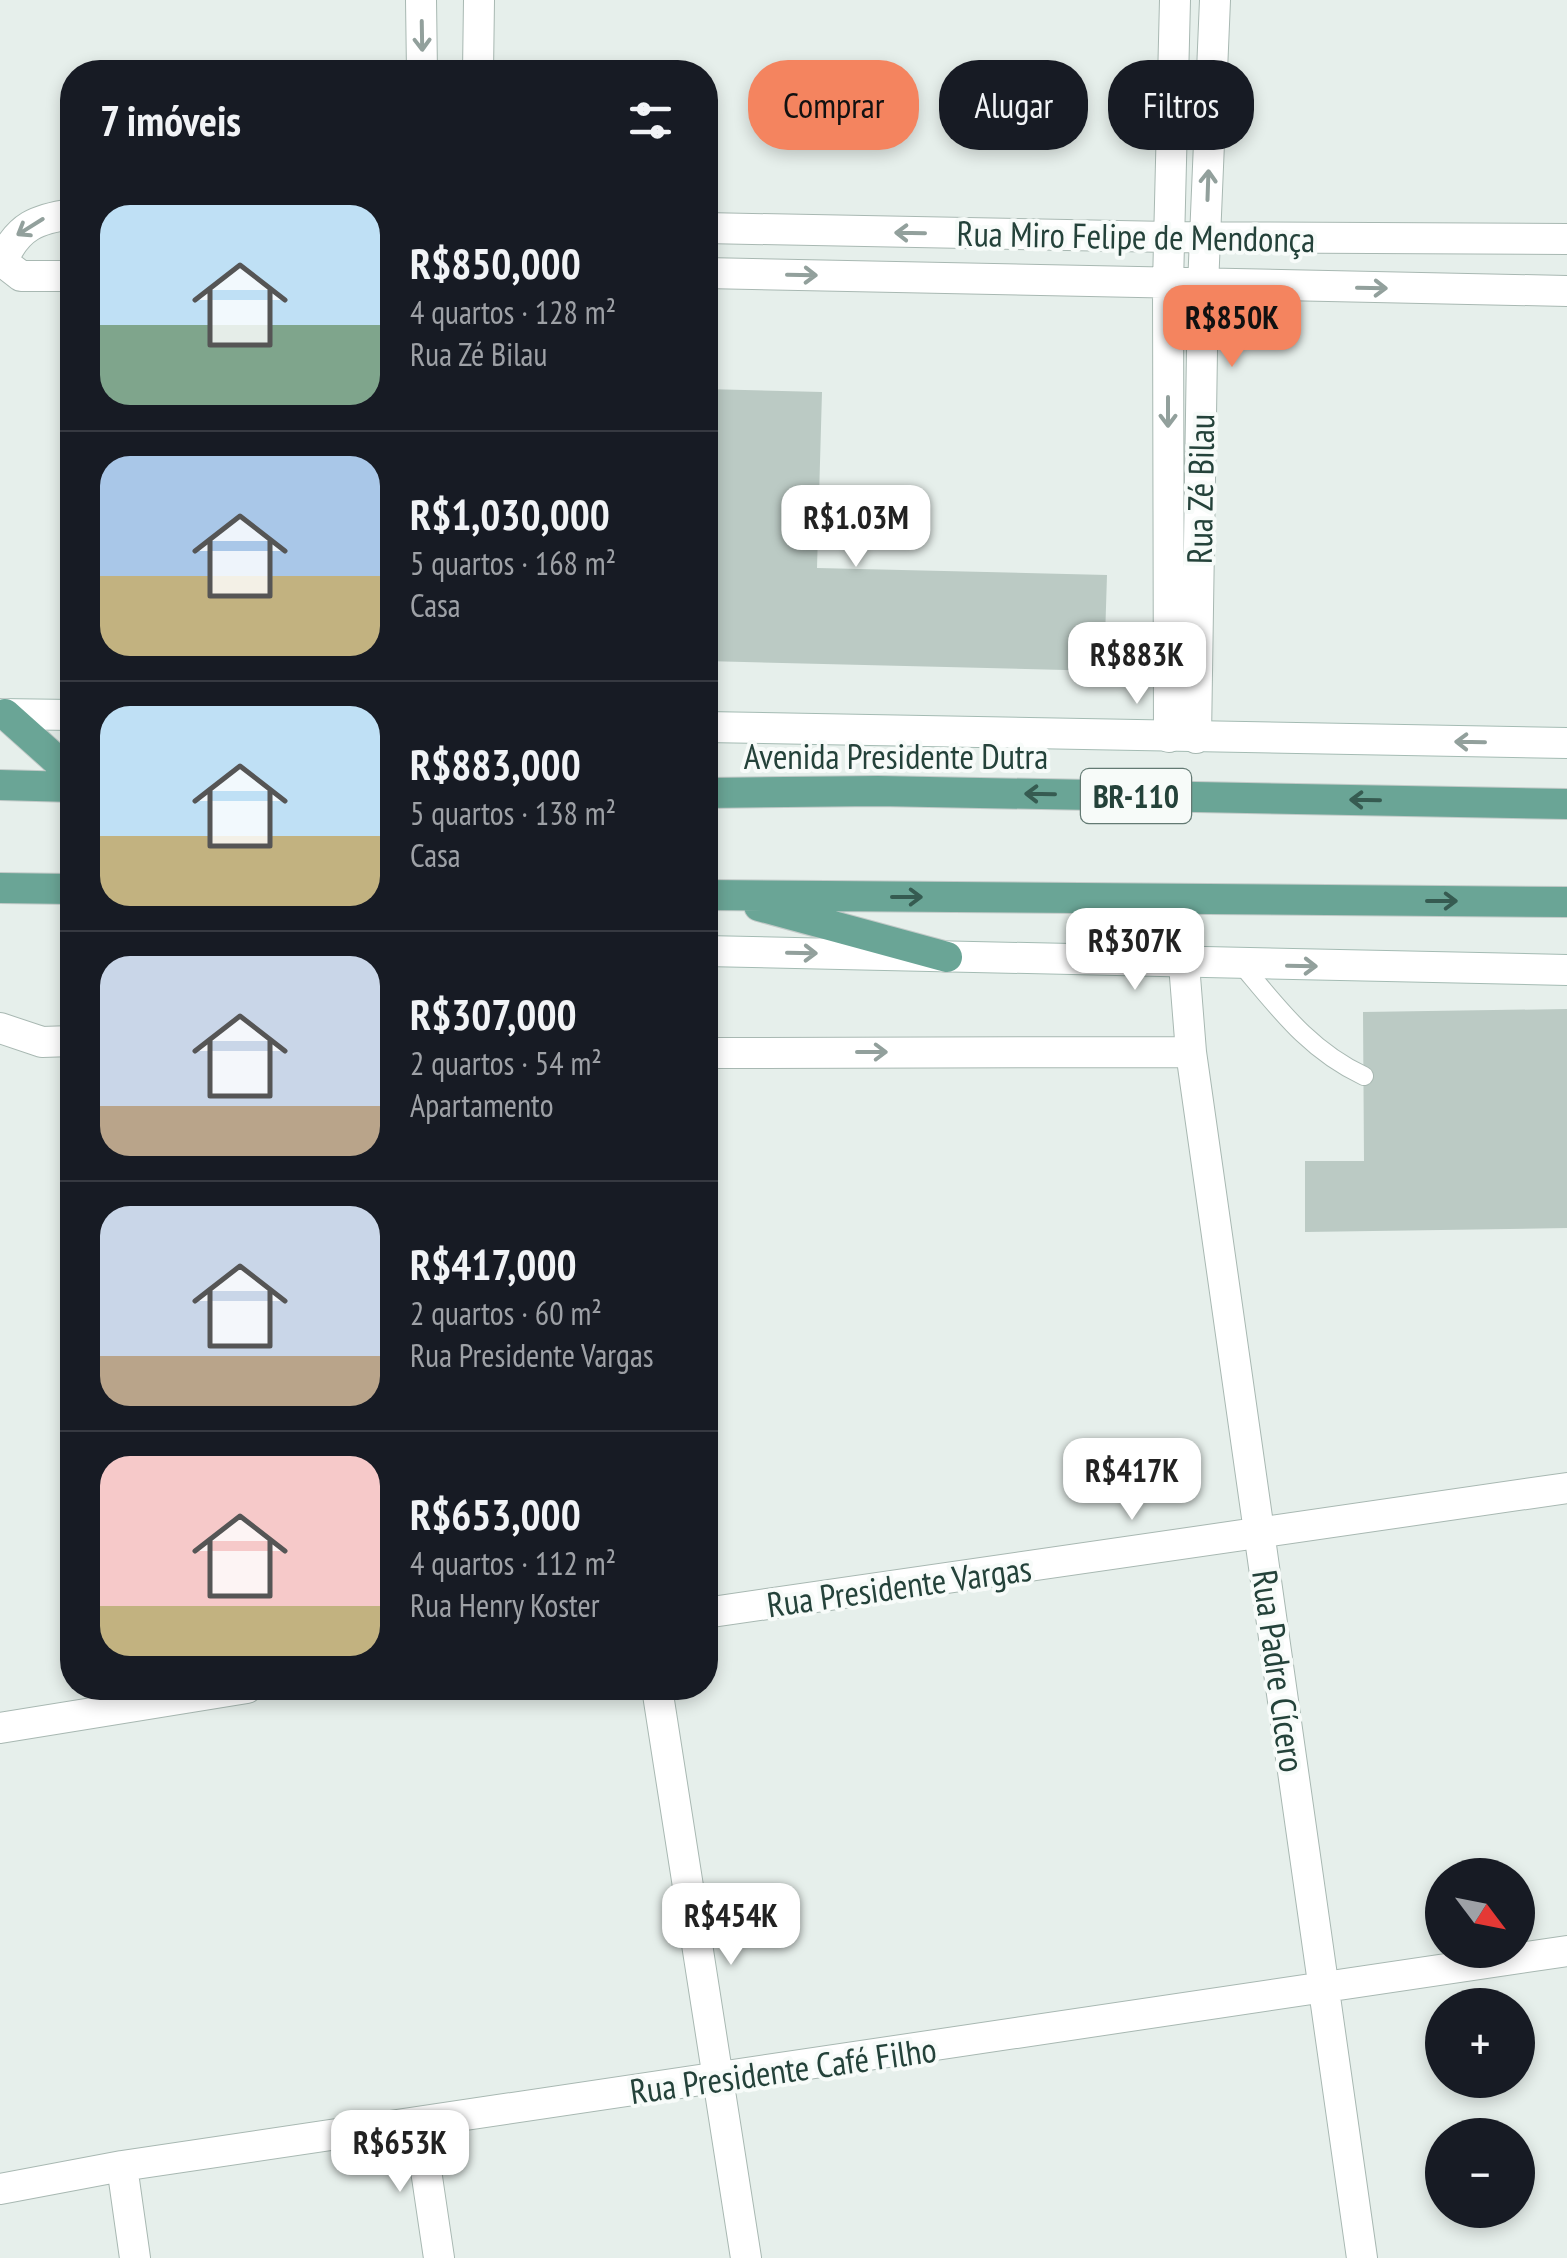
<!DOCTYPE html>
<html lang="pt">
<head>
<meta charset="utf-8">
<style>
  body { margin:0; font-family:"PT Sans Narrow",sans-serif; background:#20242c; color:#f1f3f6; height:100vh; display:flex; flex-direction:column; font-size:38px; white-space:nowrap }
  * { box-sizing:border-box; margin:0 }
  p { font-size:32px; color:#9ea1a6 }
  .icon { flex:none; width:55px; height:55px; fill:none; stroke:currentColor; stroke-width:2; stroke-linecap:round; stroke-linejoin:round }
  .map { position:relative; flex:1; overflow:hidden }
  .side { position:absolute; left:60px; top:60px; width:658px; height:1640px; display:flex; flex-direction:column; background:#171b24; border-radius:40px; box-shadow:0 5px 15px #0003 }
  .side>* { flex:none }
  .top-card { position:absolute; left:748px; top:60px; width:668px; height:90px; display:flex; gap:20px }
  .needle { width:65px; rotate:122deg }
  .buttons { position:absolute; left:1425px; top:1858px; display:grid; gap:20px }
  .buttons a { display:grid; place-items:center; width:110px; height:110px; border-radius:50%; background:#171b24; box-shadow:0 5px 15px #0003; font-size:50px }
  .price { position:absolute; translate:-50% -85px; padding:0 22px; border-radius:20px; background:#fff; color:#222; font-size:32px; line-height:65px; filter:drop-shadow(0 2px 5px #0008) }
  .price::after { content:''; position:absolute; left:50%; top:60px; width:30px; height:22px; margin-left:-15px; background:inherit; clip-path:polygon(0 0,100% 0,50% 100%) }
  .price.current { background:#f4845f; color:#111 }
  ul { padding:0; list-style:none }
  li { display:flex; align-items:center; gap:30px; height:250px; padding:0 40px }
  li+li { border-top:2px solid #363941 }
  li span { display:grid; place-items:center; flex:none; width:280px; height:200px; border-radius:30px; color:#555 }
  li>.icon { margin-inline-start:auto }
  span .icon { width:120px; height:120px; fill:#fffc; stroke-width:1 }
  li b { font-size:42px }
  h2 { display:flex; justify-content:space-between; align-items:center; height:120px; padding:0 40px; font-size:42px }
  .tag { padding:0 35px; border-radius:40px; background:#171b24; box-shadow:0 5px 15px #0003; font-size:35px; line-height:90px }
  .tag.current { background:#f4845f; color:#111 }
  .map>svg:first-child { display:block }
</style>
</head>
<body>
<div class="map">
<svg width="1567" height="2258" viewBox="0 0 1567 2258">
  <rect width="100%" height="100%" fill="#e6efeb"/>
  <path fill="#bbcac4" d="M705,389L822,392L817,568L1107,575L1104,671L705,661Z
    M1567,1009V1228L1305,1232V1161H1364L1363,1012Z"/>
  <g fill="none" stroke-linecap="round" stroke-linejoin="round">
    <g stroke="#a8b8b2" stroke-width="20">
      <path id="lane" d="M1242,965C1279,1009 1310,1051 1364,1076"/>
    </g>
    <g stroke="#a8b8b2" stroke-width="32">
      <path id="street" d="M421,0L422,72
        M478,72L479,0
        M705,228L1169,237L1567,239
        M0,260L21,276H72
        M3,260C18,226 37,219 72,214
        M705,273L1567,291
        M1169,737L1168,284L1175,0
        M1196,738L1203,286L1215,0
        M1184,964L1191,1052L1362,2258
        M0,1028L42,1042L72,1041
        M705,1053L1191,1052
        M705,1613L1567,1488
        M657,1688L746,2258
        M0,1728L247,1688
        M419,2123L439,2258
        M122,2166L135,2258
        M0,2189L122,2166L1567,1951"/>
    </g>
    <g stroke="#a4bbb3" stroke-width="32">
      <path id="secondary" d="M0,714L72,715
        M705,727L1567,743
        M705,951L1567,970"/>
    </g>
    <g stroke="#c2cac8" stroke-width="32">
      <path id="primary" d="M5,714L72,774
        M0,785L72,787
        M705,793L878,791L1567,804
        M0,888L72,889
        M705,895L1567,902
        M759,906L947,957"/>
    </g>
    <use href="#lane" stroke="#fff" stroke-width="18"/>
    <use href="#street" stroke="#fff" stroke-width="30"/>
    <use href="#secondary" stroke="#fff" stroke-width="30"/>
    <use href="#primary" stroke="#6aa596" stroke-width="30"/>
  </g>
  <defs><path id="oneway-shaft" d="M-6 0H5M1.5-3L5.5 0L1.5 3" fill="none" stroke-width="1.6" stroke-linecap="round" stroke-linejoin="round" transform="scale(2.5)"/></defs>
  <g stroke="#92a09c">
    <use href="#oneway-shaft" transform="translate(422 36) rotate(89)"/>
    <use href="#oneway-shaft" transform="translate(1208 185) rotate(-88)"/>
    <use href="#oneway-shaft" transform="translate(30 227) rotate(148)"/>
    <use href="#oneway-shaft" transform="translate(910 233) rotate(-179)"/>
    <use href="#oneway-shaft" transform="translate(802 275) rotate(1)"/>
    <use href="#oneway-shaft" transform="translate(1372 288) rotate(1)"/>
    <use href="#oneway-shaft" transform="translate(1168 412) rotate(90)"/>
    <use href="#oneway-shaft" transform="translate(1470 742) rotate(-179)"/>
    <use href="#oneway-shaft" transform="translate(802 953) rotate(1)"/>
    <use href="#oneway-shaft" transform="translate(1302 966) rotate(1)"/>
    <use href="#oneway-shaft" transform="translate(872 1052)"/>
  </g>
  <g stroke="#365b51">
    <use href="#oneway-shaft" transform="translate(1040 794) rotate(-179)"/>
    <use href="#oneway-shaft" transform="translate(1365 800) rotate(-179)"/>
    <use href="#oneway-shaft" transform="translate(907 897)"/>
    <use href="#oneway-shaft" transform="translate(1442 901)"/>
  </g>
  <g text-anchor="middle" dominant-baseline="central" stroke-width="8" stroke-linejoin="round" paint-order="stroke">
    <rect fill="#f7fbf9" stroke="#637a73" stroke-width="2.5" x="1081" y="769" width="110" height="54" rx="8"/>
    <g font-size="32" font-weight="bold" fill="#24423a">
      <text x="1136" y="796">BR-110</text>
    </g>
    <g font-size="35" fill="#24423a" stroke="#f7fbf9">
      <text transform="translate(1136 236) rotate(1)">Rua Miro Felipe de Mendonça</text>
      <text transform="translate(1200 489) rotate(-89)">Rua Zé Bilau</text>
      <text x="896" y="756">Avenida Presidente Dutra</text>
      <text transform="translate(899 1586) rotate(-8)">Rua Presidente Vargas</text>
      <text transform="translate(1279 1671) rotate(82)">Rua Padre Cícero</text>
      <text transform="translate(783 2070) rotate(-8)">Rua Presidente Café Filho</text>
    </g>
  </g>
</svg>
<div class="buttons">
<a><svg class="needle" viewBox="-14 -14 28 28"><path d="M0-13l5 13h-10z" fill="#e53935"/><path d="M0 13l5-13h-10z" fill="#9ea1a6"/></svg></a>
<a>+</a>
<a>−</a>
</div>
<b class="price current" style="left:1232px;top:370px">R$850K</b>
<b class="price" style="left:856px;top:570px">R$1.03M</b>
<b class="price" style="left:1137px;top:707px">R$883K</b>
<b class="price" style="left:1135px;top:993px">R$307K</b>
<b class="price" style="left:1132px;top:1523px">R$417K</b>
<b class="price" style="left:731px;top:1968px">R$454K</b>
<b class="price" style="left:400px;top:2195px">R$653K</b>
<div class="top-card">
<a class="tag current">Comprar</a>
<a class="tag">Alugar</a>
<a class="tag">Filtros</a>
</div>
<section class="side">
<h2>7 imóveis<svg class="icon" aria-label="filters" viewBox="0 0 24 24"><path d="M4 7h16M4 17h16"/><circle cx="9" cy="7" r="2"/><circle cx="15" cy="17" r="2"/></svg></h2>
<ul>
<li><span style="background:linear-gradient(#bfe0f5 60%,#7fa58c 0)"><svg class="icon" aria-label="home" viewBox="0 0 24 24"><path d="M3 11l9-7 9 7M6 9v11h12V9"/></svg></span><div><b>R$850,000</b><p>4 quartos · 128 m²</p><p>Rua Zé Bilau</p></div></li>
<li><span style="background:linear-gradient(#a9c7e8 60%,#c2b280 0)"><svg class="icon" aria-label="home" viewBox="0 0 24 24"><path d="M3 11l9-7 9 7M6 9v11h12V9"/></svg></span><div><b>R$1,030,000</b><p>5 quartos · 168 m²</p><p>Casa</p></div></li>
<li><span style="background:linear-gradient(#bfe0f5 65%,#c2b280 0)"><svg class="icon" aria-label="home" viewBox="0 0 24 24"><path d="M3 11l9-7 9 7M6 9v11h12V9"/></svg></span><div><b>R$883,000</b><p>5 quartos · 138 m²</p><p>Casa</p></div></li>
<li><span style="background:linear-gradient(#c9d6e8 75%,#b9a48a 0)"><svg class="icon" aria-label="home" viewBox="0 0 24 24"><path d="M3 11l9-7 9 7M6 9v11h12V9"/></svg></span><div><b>R$307,000</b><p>2 quartos · 54 m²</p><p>Apartamento</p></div></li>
<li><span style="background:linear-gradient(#c9d6e8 75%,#b9a48a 0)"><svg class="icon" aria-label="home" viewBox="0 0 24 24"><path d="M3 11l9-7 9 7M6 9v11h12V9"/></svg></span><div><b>R$417,000</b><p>2 quartos · 60 m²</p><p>Rua Presidente Vargas</p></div></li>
<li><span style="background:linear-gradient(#f6c9c9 75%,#c2b280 0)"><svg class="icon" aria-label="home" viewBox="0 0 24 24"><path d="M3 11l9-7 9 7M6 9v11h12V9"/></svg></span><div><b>R$653,000</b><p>4 quartos · 112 m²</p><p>Rua Henry Koster</p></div></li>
</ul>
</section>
</div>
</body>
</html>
